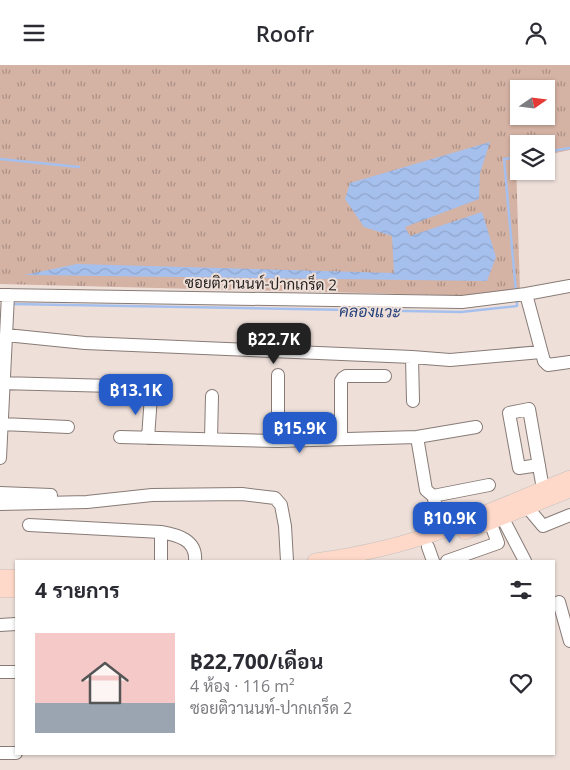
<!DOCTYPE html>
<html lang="th">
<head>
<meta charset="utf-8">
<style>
  body { margin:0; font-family:"Open Sans",Sarabun,sans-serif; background:#f2f2f3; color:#2b2b33; height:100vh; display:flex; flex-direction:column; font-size:19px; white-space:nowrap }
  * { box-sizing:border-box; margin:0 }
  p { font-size:16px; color:#7c7c81 }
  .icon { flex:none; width:28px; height:28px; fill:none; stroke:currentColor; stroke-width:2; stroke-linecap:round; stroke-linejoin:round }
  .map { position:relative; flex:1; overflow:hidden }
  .sheet { position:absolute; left:15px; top:495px; width:540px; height:195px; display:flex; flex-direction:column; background:#fff; border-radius:0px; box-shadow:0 1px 4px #0004 }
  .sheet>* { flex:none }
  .needle { width:32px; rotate:76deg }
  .buttons { position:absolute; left:510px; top:15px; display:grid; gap:10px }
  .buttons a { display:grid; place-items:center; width:45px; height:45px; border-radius:0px; background:#fff; box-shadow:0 1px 4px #0004; font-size:25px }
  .price { position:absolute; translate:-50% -42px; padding:0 11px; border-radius:10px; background:#255cc9; color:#fff; font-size:16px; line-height:32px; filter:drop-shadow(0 1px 2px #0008) }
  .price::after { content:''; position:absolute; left:50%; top:30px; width:15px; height:11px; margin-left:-8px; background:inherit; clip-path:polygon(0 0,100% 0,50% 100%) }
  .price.selected { background:#222; color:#fff }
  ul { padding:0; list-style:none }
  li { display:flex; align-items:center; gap:15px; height:125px; padding:0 20px }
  li span { display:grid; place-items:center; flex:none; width:140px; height:100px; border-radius:0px; color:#555 }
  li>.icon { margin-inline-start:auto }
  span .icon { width:60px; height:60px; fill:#fffc; stroke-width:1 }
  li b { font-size:21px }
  h2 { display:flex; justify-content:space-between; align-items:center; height:60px; padding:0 20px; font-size:21px }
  header { display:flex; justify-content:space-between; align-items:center; height:65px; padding:0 20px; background:#fff; font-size:22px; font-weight:600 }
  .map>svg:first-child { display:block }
</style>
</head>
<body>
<header><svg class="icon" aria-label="menu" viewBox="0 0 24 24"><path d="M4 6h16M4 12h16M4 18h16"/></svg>Roofr<svg class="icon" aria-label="person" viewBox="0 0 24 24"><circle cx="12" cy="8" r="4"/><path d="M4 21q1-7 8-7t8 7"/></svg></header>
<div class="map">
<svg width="570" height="705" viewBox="0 0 570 705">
  <defs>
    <pattern id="grass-tufts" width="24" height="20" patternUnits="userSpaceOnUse" patternTransform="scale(1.25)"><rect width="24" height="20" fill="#d4b2a4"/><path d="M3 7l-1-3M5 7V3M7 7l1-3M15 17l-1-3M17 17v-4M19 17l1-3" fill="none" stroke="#ac9085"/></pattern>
    <pattern id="water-waves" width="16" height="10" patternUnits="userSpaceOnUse" patternTransform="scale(1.25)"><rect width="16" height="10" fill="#a6c0ee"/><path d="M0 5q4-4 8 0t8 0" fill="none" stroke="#8fa5cc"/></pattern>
  </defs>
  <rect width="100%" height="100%" fill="#eedfd9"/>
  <path fill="url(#grass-tufts)" fill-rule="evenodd" d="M0,0H570V85L546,90V79H519V96L516,97L520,227L481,231L0,219ZM519,24H546V51H519Z"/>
  <path fill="url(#water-waves)" d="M490,77L480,108L479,134L405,162L410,171L482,147L496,192L487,216L24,210L77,199L394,208L392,171L364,162L345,134L350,118Z"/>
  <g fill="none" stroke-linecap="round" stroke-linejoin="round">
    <path stroke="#a6c0ee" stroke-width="2.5" d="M546,87L570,83
      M0,94L79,102
      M516,227L504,94L519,92
      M12,239L461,247L517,241V235"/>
    <g stroke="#887b76" stroke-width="14">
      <path id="minor" d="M526,229L544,296L548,300L570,297
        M0,230L462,237L526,229L570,221
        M6,270L85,278L412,292L450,295L541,287
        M412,292L413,336
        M278,310V376
        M0,318L113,321
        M2,359L68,362
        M120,372L278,376L417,372L476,362
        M417,372L426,425L433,431L489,420
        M148,373L151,331
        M211,374L212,331
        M341,374V316L343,313L346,311H385
        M0,393L8,230
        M539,400L519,403L509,348L529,344L543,424
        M0,428L51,430
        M433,431L444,465
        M0,439L87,437L152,430L242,429L275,433L281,440L285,461L287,496
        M527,442L543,461L570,450
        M502,452L525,496
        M29,460L161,467C178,470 197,475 195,496
        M428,482L433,496
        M161,496V467
        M447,496L498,478L490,457
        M559,537L570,576
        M0,560L16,559
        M0,607H16
        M0,688H16"/>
    </g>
    <g stroke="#c3c1c0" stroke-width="16">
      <path id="major" d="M465,467L570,425
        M315,496C359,490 403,480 444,465L570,413
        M0,512H16
        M0,525H16"/>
    </g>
    <use href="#minor" stroke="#fff" stroke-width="12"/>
    <use href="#major" stroke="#fed8c8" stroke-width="15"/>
  </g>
  <g text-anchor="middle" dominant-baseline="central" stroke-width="4" stroke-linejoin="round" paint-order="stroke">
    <g font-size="15" fill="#27221f" stroke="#eedfd9">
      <text transform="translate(261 218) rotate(1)">ซอยติวานนท์-ปากเกร็ด 2</text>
    </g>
    <g font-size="16" font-style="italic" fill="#25427b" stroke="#eedfd9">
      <text transform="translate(370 246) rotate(1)">คลองแวะ</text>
    </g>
  </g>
</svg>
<div class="buttons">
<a><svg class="needle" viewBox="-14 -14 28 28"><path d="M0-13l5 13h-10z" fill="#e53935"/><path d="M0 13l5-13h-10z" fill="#7c7c81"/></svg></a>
<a><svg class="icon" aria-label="layers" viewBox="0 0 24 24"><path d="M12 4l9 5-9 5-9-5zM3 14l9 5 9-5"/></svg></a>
</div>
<b class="price selected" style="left:274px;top:300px">฿22.7K</b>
<b class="price" style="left:136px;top:351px">฿13.1K</b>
<b class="price" style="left:300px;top:389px">฿15.9K</b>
<b class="price" style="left:450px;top:479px">฿10.9K</b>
<section class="sheet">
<h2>4 รายการ<svg class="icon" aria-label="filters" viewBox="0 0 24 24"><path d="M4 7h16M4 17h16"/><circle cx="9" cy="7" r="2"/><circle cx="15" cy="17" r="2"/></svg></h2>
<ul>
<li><span style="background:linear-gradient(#f6c9c9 70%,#9aa5b1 0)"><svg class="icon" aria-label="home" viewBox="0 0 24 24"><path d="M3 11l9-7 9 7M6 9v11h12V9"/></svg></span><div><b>฿22,700/เดือน</b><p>4 ห้อง · 116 m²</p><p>ซอยติวานนท์-ปากเกร็ด 2</p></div><svg class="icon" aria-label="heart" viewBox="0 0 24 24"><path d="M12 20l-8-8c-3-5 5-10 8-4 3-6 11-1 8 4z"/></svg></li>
</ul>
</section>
</div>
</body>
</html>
